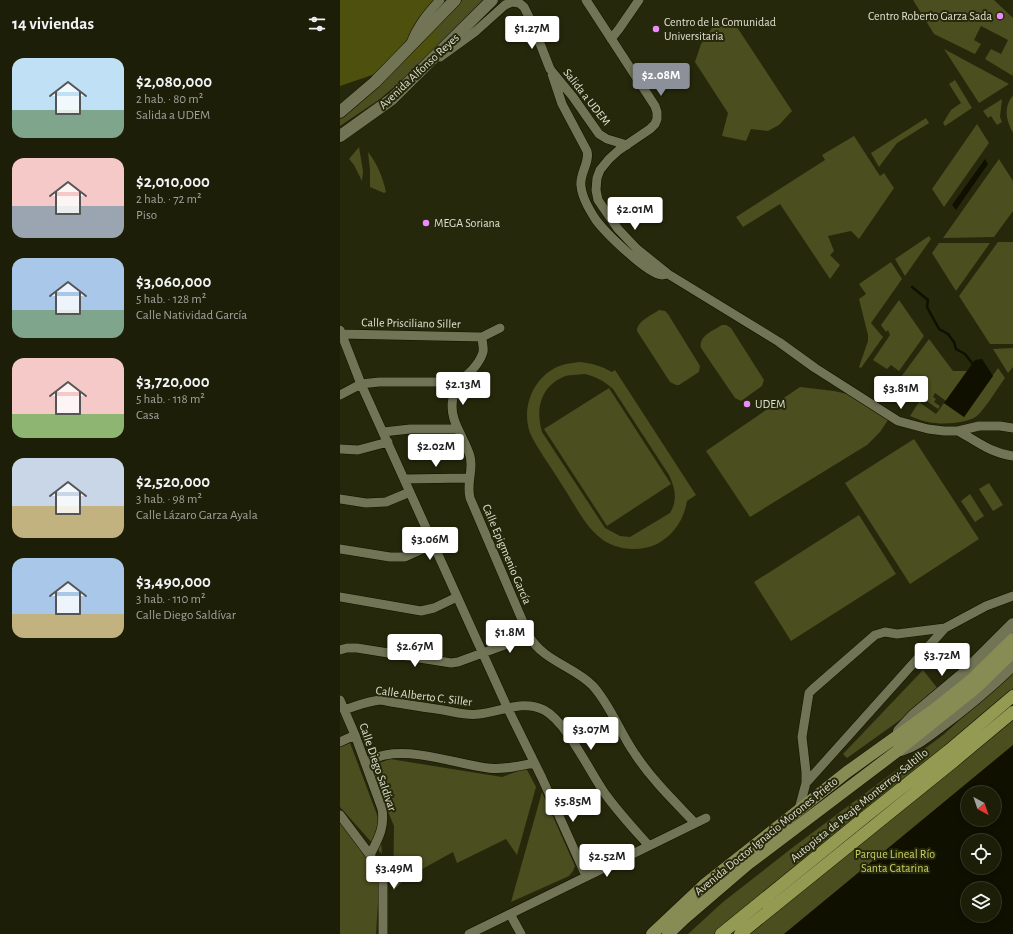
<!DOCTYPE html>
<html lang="es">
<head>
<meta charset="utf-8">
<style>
  body { margin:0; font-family:"Alegreya Sans",sans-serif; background:#252712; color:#f1f3f6; height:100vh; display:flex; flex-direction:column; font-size:15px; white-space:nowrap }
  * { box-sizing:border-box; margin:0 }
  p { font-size:13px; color:#a0a29c }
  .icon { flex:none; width:22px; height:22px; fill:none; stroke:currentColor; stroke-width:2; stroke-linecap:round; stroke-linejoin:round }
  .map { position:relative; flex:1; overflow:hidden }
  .details { display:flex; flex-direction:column; background:#1c1e08; width:340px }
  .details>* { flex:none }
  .needle { width:26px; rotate:140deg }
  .buttons { position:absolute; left:621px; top:786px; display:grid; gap:8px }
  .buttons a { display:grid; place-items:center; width:40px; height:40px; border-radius:50%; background:#1c1e08; box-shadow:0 2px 6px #0003,0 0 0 1px #3a3c29; font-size:20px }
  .price { position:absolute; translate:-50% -34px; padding:0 9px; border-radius:4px; background:#fff; color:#222; font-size:13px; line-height:26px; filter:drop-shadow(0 1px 2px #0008) }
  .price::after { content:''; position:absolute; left:50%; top:24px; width:12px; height:9px; margin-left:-6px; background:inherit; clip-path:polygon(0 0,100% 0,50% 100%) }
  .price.selected { background:#8c9099; color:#fff }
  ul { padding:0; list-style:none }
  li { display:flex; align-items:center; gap:12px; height:100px; padding:0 12px }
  li span { display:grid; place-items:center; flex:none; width:112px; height:80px; border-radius:12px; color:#555 }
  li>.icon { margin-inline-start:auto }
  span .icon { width:48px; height:48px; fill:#fffc; stroke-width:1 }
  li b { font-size:17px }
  h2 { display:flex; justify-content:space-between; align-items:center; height:48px; padding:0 12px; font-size:17px }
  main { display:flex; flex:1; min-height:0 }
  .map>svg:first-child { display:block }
</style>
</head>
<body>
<main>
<section class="details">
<h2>14 viviendas<svg class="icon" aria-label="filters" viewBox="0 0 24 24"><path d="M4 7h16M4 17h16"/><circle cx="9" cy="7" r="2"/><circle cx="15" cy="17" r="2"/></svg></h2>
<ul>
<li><span style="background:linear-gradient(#bfe0f5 65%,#7fa58c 0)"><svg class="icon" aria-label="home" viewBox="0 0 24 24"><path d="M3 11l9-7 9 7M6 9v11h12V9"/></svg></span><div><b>$2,080,000</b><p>2 hab. · 80 m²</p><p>Salida a UDEM</p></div></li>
<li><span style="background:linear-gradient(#f6c9c9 60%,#9aa5b1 0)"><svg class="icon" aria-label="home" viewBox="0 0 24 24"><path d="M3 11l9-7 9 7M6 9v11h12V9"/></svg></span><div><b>$2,010,000</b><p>2 hab. · 72 m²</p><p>Piso</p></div></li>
<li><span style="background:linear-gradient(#a9c7e8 65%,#7fa58c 0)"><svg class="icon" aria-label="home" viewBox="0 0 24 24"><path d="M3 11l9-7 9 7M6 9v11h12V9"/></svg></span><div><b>$3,060,000</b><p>5 hab. · 128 m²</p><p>Calle Natividad García</p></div></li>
<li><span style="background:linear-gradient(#f6c9c9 70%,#8fb573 0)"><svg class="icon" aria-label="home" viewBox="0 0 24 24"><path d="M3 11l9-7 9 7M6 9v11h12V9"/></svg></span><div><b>$3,720,000</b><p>5 hab. · 118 m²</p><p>Casa</p></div></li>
<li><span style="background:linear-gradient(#c9d6e8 60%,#c2b280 0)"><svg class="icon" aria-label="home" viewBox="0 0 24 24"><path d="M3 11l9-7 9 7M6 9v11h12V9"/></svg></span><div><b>$2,520,000</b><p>3 hab. · 98 m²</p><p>Calle Lázaro Garza Ayala</p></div></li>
<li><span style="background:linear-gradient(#a9c7e8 70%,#c2b280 0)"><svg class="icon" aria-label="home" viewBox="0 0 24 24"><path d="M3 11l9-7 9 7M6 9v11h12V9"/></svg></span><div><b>$3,490,000</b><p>3 hab. · 110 m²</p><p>Calle Diego Saldívar</p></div></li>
</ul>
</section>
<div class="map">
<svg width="673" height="934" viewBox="0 0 673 934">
  <rect width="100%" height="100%" fill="#26280b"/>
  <path fill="#4b4e1e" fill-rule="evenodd" d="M122,0H143L75,69L40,99L0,126V119L18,104Z
    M573,0H654L673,18V76L645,59L651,49L661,54L668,40L641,26L634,40L641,44L635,54L594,34Z
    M387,21L390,24L393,21L452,111L439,125L428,131L411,129L406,141L382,136L388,113L355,62L361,44L372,28H377Z
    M604,49L669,84L639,103Z
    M615,80L632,108L605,126L603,123L611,110L621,103L609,84Z
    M673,95V133C666,120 663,108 673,95Z
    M662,99L660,117L662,122L657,125L651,116L648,118L643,111Z
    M586,118L589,123L557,143L539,167L531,153Z
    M637,124L649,143L604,207L592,189Z
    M514,136L540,176L544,173L554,188L519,239L511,231L488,236L494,251L490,255L500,265L490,279L440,204L403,227L396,217L485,160L482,155Z
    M19,147L23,171L22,181L14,165L9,159Z
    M28,152C37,163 43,178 46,192L44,193L30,187V170Z
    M659,159L673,181V211L654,237L603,238Z
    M589,236L591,239L565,276L555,259Z
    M658,242H673V344H650L619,296Z
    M599,243H650L616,291L592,253Z
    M551,262L562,279L531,323L543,337L521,368L519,367L528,341V335L519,299L526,294L519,284Z
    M559,300L584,336L559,371L551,365L547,369L533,360L550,335L548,330L546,332L541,325Z
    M319,310L325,311L328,314L360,366L359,372L339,385H336L330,382L297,331C297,321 312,315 319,310Z
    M382,325H386L391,328L424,380L422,386L401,401L395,398L361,348C358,336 374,330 382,325Z
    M589,339L613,371H627L606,401L595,393L593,397L596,399L594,402L600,406L598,409L558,381Z
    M673,348V367L668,373L653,349Z
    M239,362C252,363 261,366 272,372L275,370L356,495L347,501C344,519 334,535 317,544C298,553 272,550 257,535C243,523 233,501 222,485C212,468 199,452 190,433C180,405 196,371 226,364C230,363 235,363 239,362ZM245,374C257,377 264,381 273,389L329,475C335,488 338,500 330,513L290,537L280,536L265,528L202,432C196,412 199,389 221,378C228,374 237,375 245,374Z
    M658,368L665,378C657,389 649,403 639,414C630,424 601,425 588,422C582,421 576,418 570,416L579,402L596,414L604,403L624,417Z
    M460,387L494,391L507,394L548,420L540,432L527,445L410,517L366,451Z
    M269,388L331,484L267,526L204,429Z
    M574,439L639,539L570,584L505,483Z
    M649,483L663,505L653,511L639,489Z
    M630,494L644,516L635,522L621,501Z
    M519,515L556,574L451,641L414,582Z
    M583,670L598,689L584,703L507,758L503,754Z
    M673,672V934H348L383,902L452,848L603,735ZM628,793H654V819H628ZM628,841H654V867H628ZM628,889H654V915H628Z
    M10,743L39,820L42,854L0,807V747Z
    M50,759L162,777L186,768L196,787L177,855L166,839L117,863L113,852L66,878L53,891L54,826L31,771L34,765Z
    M202,792L235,866L233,871L229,876L171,902Z
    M0,822L40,871L36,934H0Z"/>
  <path fill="#4e510e" d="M0,0H94L99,52L0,86Z"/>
  <path fill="#0f1000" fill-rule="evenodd" d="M645,159L648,164L616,210L612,205Z
    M642,359L653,376L624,417L604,403L635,360Z
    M673,745V934H444ZM628,793H654V819H628ZM628,841H654V867H628ZM628,889H654V915H628Z"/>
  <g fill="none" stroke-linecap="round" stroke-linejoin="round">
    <path stroke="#0f1000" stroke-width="2.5" d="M572,287L588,300L587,307L599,329L608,334L614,342L616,349L625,354L632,363"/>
    <g stroke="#101000" stroke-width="10">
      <path id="street" d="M246,0L315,106L317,112V119L315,124L310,129L279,150L269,159L260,170L257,178L256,190L258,200L278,229L297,249L328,274L439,342L475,368L558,421L588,429L604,431H618L639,426H660L673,428
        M271,39L279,29L299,0
        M71,43C77,26 88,13 100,0
        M100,57L136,31L165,5L172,2L179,3L184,7L192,23L210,69L233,97L259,134L267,139L287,145
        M212,74L222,104L247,151C250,163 239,174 241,186C242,198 250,211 256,220C265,232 308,275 322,275C324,275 326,274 328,274
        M0,330L21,384L167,707L202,778L246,876
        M0,334L142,337L160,328
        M142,337C142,342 144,348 143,352C141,360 133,370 127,375C124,378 120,380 118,383C116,387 113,394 113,398C108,420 124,436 130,456C134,470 126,482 130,498L189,636C203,661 235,667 253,686C271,706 280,733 295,754C312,780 334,801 355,823
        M0,395L21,384L39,382H101L118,383
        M618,431C637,441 650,453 673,456
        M43,432L70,429H118
        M0,449L18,450L48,442
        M64,479L129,478
        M0,499L26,503L46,502L70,492
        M0,549L50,557H65L94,544
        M0,597L81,611L94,608L117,597
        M0,650L7,648H17L111,663L118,662L189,636
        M0,700L15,735L42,809C45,828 38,839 30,855
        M4,710C17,706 27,701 41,700C61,704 82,707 103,710C115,712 127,716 139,714C161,712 183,699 204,710C227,722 250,773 266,795C279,813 294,829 309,846
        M0,742L15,735
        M25,763C32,760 38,756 45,755C78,749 116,764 148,768C163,770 179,766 194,763
        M466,783L605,628
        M459,809L466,783V772L462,737L469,693L473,689L535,635L545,632L557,634L605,628L646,606L673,596
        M0,815L30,855L43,878V934
        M170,914L181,934
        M129,934L366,818"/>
    </g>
    <g stroke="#101000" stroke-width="13">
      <path id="secondary" d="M0,112L35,82L115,0
        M0,136L52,99L152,0
        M559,731L574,715L623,674L673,624
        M561,750C575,746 586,737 598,728C624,709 649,688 673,665"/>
    </g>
    <g stroke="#101000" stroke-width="13">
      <path id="primary" d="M312,934L364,885L507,772L595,709L630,681L673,639
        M328,934L345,918L408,864L556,752L637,687L673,652"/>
    </g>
    <g stroke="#101000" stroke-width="13">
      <path id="highway" d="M381,934L525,817L608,751L673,696
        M400,934L613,762L673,712"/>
    </g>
    <use href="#street" stroke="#717455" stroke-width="9"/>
    <use href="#secondary" stroke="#717455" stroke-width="12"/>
    <use href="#primary" stroke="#878b54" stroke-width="12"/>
    <use href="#highway" stroke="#959a53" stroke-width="12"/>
  </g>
  <g fill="#ec8cfa" stroke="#26280b" stroke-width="1.5">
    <circle cx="660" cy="16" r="4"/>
    <circle cx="316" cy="29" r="4"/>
    <circle cx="86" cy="223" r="4"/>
    <circle cx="407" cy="404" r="4"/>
  </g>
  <g text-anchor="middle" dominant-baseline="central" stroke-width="4" stroke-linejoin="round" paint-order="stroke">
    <g font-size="12" fill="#dee0cf" stroke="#26280b" text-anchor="start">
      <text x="652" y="16" text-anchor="end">Centro Roberto Garza Sada</text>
      <text x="324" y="22">Centro de la Comunidad<tspan x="324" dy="14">Universitaria</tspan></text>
      <text x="94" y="223">MEGA Soriana</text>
      <text x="415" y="404">UDEM</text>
    </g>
    <g font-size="12" fill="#dee0cf" stroke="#26280b">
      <text transform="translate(79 71) rotate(-43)">Avenida Alfonso Reyes</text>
      <text transform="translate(247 97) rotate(52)">Salida a UDEM</text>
      <text transform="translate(71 323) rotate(1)">Calle Prisciliano Siller</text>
      <text transform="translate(167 554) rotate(67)">Calle Epigmenio García</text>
      <text transform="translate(84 696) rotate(7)">Calle Alberto C. Siller</text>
      <text transform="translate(38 767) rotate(71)">Calle Diego Saldívar</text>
      <text transform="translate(519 805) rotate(-39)">Autopista de Peaje Monterrey-Saltillo</text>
      <text transform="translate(426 836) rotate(-39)">Avenida Doctor Ignacio Morones Prieto</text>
    </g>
    <g font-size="12" fill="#c9d05f" stroke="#26280b">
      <text x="555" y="854">Parque Lineal Río<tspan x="555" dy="14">Santa Catarina</tspan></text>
    </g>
  </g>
</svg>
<div class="buttons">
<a><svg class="needle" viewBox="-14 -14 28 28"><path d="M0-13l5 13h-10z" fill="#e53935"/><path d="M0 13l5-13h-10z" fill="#a0a29c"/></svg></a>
<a><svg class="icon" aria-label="locate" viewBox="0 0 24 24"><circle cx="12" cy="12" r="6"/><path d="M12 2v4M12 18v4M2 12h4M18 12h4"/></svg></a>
<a><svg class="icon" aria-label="layers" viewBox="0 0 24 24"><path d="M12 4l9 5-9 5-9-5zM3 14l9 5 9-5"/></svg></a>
</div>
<b class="price" style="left:192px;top:50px">$1.27M</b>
<b class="price selected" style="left:321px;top:97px">$2.08M</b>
<b class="price" style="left:295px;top:231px">$2.01M</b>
<b class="price" style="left:123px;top:406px">$2.13M</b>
<b class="price" style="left:561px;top:410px">$3.81M</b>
<b class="price" style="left:96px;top:468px">$2.02M</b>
<b class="price" style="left:90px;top:561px">$3.06M</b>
<b class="price" style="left:170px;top:654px">$1.8M</b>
<b class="price" style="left:75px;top:668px">$2.67M</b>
<b class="price" style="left:602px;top:677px">$3.72M</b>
<b class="price" style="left:251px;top:751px">$3.07M</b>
<b class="price" style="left:233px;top:823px">$5.85M</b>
<b class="price" style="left:267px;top:878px">$2.52M</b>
<b class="price" style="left:54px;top:890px">$3.49M</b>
</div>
</main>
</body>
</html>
